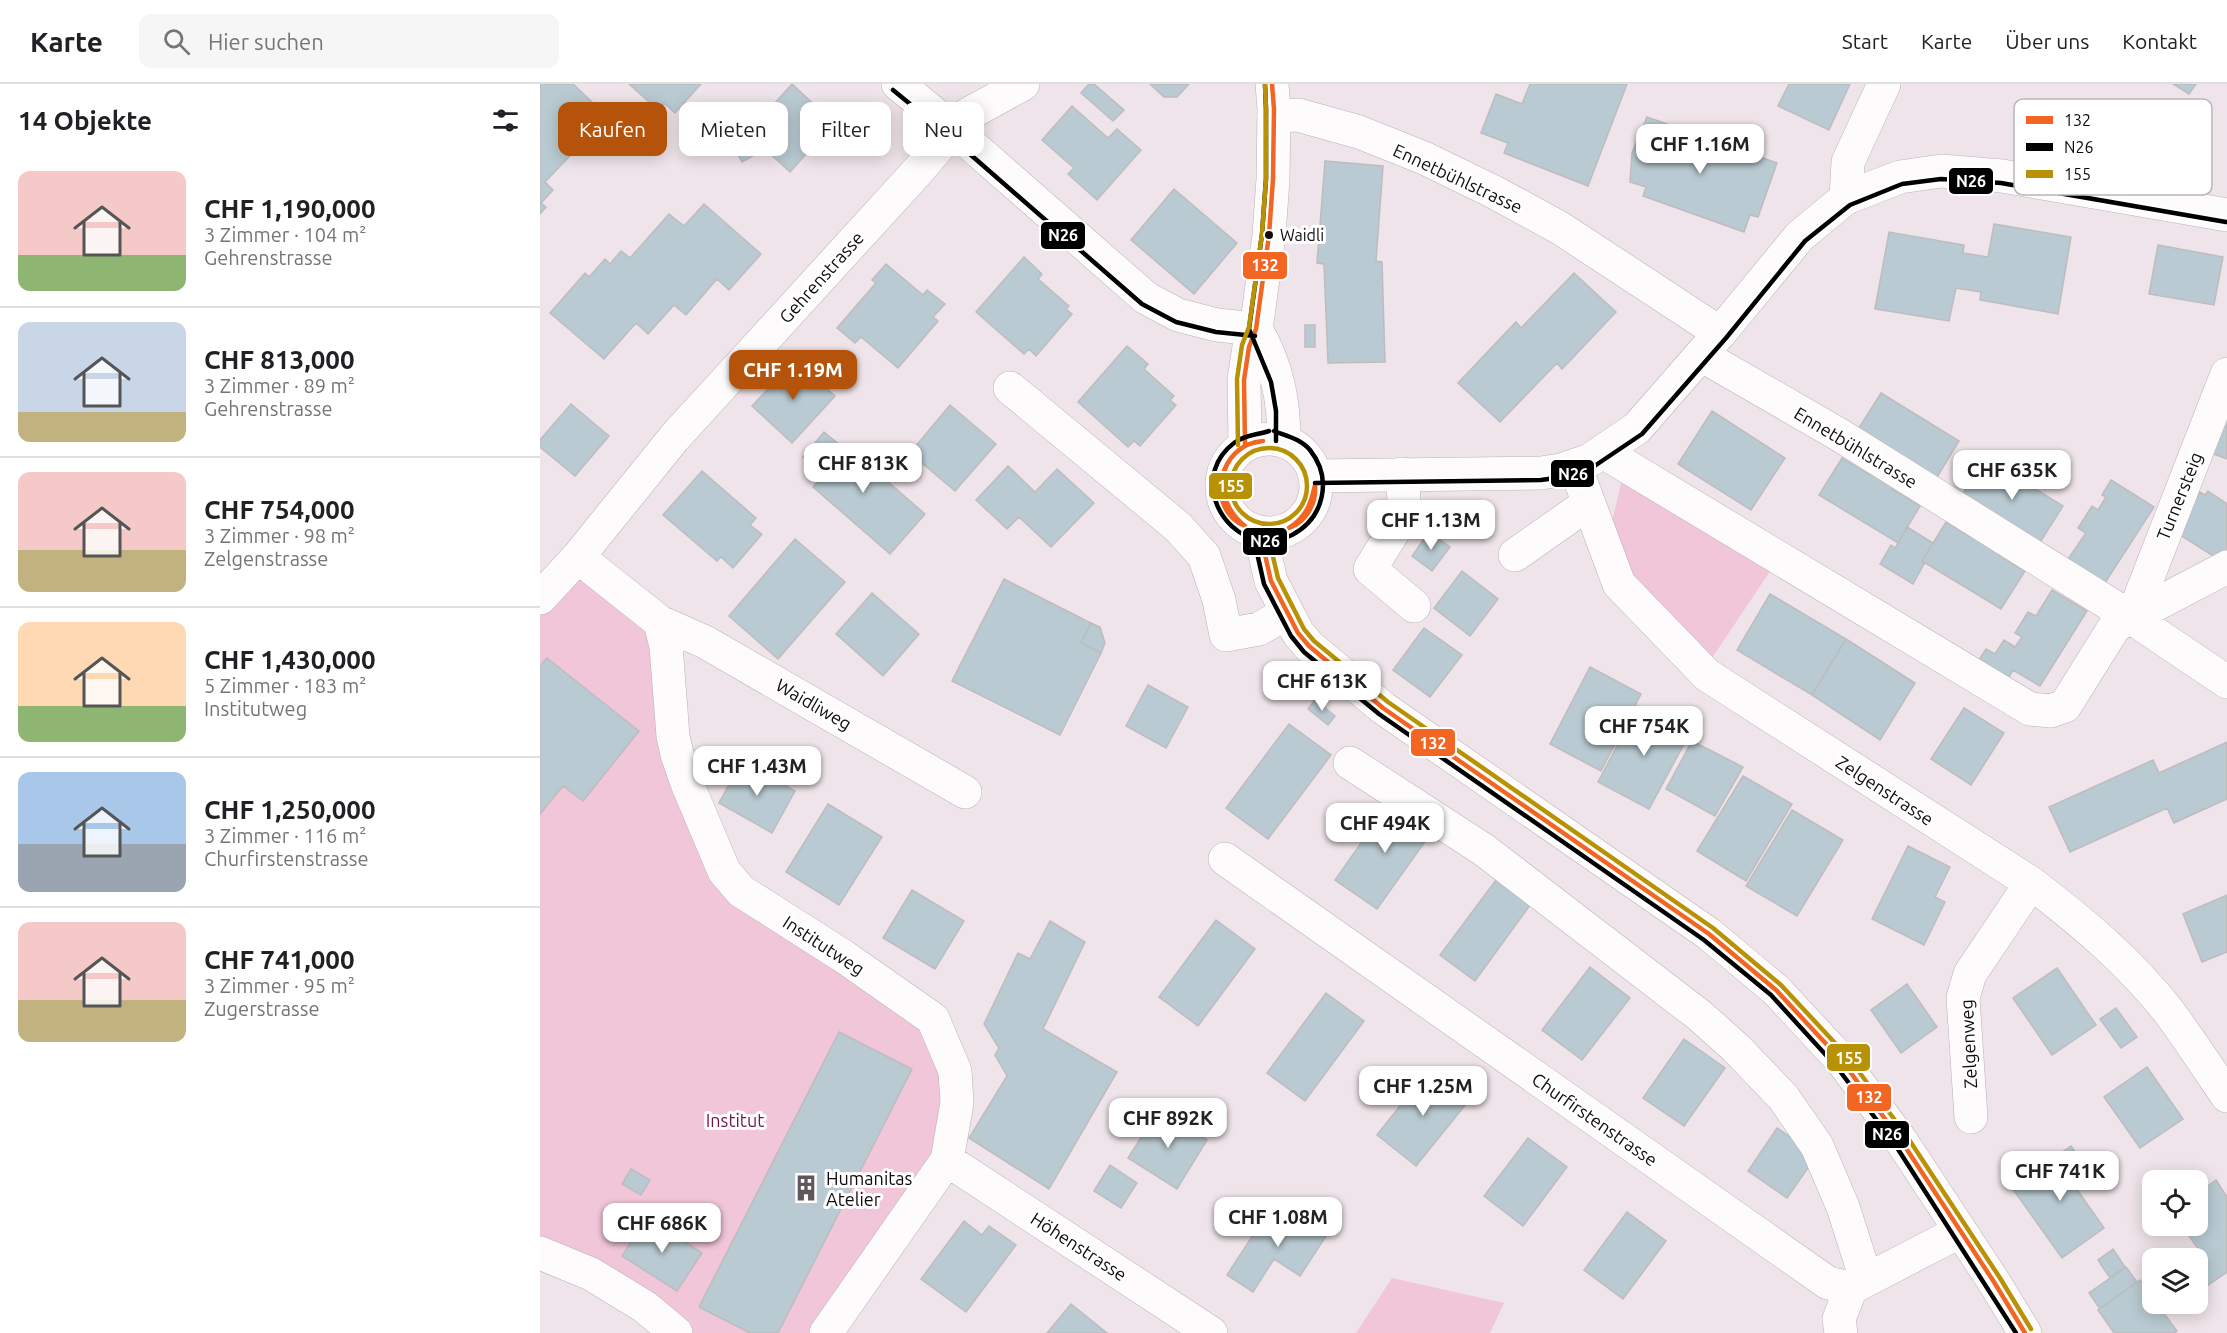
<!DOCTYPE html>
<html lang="de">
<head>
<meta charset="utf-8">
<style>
  body { margin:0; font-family:Ubuntu,sans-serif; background:#f6f6f6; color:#202124; height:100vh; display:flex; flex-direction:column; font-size:22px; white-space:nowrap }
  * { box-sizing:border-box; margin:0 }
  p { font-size:20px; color:#757577 }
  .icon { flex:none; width:33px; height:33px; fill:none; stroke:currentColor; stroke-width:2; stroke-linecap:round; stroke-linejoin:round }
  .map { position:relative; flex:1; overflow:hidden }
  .details { display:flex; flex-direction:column; background:#fff; width:540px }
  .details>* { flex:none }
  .banner { position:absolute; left:18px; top:18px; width:570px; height:54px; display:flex; gap:12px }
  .fabs { position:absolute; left:1602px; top:1086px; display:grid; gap:12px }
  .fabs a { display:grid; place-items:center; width:66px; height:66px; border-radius:12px; background:#fff; box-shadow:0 3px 15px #0003; font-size:30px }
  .price { position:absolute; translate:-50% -51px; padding:0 14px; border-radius:12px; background:#fff; color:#222; font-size:20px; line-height:39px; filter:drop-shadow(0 2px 3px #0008) }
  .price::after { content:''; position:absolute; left:50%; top:36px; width:18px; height:14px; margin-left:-9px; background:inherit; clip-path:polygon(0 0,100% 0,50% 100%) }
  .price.selected { background:#b45309; color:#fff }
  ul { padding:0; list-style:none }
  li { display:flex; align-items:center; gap:18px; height:150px; padding:0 18px }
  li+li { border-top:2px solid #e0e0e0 }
  li span { display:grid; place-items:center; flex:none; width:168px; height:120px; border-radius:12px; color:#555 }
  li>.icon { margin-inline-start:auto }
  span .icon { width:72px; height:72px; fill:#fffc; stroke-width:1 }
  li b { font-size:26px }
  h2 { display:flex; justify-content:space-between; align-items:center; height:72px; padding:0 18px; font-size:26px }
  .pill { padding:0 21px; border-radius:12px; background:#fff; box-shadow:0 3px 15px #0003; font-size:21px; line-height:54px }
  .pill.selected { background:#b45309; color:#fff }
  header { display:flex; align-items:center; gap:36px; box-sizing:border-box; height:84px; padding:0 30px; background:#fff; border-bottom:2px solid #e0e0e0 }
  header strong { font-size:28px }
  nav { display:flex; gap:33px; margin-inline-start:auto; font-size:21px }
  .search { width:420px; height:54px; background:#f6f6f6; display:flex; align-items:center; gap:15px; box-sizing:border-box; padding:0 21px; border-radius:12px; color:#757577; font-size:22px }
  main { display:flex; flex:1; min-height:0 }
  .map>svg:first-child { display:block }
</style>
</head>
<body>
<header>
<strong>Karte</strong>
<div class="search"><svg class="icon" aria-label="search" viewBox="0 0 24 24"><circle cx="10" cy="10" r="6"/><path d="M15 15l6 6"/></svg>Hier suchen</div>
<nav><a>Start</a><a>Karte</a><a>Über uns</a><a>Kontakt</a></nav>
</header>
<main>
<section class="details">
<h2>14 Objekte<svg class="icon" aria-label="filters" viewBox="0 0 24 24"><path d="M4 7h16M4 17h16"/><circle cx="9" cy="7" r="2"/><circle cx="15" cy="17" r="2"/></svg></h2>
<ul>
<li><span style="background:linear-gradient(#f6c9c9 70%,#8fb573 0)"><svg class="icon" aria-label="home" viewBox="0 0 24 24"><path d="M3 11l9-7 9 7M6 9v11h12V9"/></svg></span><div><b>CHF 1,190,000</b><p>3 Zimmer · 104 m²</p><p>Gehrenstrasse</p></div></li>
<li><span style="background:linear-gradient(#c9d6e8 75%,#c2b280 0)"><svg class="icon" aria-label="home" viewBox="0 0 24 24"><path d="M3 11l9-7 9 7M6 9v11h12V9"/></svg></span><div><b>CHF 813,000</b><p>3 Zimmer · 89 m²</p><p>Gehrenstrasse</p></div></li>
<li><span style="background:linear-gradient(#f6c9c9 65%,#c2b280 0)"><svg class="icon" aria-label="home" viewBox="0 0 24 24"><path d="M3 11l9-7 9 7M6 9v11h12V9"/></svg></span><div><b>CHF 754,000</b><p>3 Zimmer · 98 m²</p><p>Zelgenstrasse</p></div></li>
<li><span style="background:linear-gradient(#ffd9b3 70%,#8fb573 0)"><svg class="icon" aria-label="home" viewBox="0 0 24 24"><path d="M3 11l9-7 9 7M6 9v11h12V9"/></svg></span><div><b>CHF 1,430,000</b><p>5 Zimmer · 183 m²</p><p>Institutweg</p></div></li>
<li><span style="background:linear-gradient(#a9c7e8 60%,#9aa5b1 0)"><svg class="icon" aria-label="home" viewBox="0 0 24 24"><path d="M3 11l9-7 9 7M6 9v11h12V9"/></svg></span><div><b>CHF 1,250,000</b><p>3 Zimmer · 116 m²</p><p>Churfirstenstrasse</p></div></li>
<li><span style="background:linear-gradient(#f6c9c9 65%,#c2b280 0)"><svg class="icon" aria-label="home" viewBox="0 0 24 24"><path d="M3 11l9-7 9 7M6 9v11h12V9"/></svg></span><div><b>CHF 741,000</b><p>3 Zimmer · 95 m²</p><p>Zugerstrasse</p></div></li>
</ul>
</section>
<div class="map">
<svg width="1687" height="1249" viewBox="0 0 1687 1249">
  <rect width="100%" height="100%" fill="#efe4e9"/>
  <path fill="#f0c6d8" d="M1085,382L1239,474L1172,574L1066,464Z
    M38,473L126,562L184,787L393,935L407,1076L286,1249H136L0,1169V514Z
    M852,1194L964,1219L950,1249H816Z"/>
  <path fill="#b9cad2" stroke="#bdbcbf" stroke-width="1.5" d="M0,0H33L53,19L32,41L46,55L5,98L13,106L1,119L6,123L0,130Z
    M89,0H161L135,29L124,19L118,26Z
    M252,0L294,39L250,88L225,65L202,78L191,58L207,50Z
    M549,0H554L584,26L573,37L541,9Z
    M610,0H649L637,13H624Z
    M990,0H1087L1048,102L964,69L968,59L941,49L956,10L982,20Z
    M1249,0H1310L1289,46L1238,22Z
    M1633,0H1656L1649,10Z
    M532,22L568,54L577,45L601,66L557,116L528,90L534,84L502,56Z
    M1107,33L1237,79L1218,133L1210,131L1204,148L1103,112L1106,103L1090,98L1092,69Z
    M785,77L843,82L836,177L842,178L845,278L788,279L784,180L777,179Z
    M634,105L697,159L654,210L591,156Z
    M164,120L221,170L189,206L177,195L146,231L134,221L108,250L96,239L64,275L10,229L45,189L49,193L65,175L70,180L81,167L90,174L129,130L144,142Z
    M1454,140L1531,153L1518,230L1440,216L1441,208L1416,204L1409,237L1335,225L1349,148L1424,161L1423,169L1448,173Z
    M1618,161L1683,173L1674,221L1609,210Z
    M484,173L502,190L498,195L529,222L526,225L532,230L496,272L489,265L484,270L436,228Z
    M346,180L383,211L387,206L405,220L393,233L398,237L358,284L321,253L315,259L297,244L336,199L332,196Z
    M1034,189L1076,228L1022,285L1017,279L960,338L918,299L976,238L981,244Z
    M765,241H775V263H765Z
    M587,262L608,280L604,285L634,312L630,316L636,321L600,362L594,357L588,363L538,318Z
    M255,276L295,312L252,359L212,322Z
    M1341,309L1419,357L1396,395L1317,347Z
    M31,320L69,352L35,392L0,363V356Z
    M410,321L456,360L415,407L370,369Z
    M1687,326V375L1671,369Z
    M1172,327L1245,374L1211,426L1138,380Z
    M284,348L306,366L309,364L385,430L350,470L273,403L284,391L263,373Z
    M1302,374L1330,391L1334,385L1356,399L1352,405L1380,422L1358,459L1279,411Z
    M1445,374L1523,422L1499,460L1422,411Z
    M468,382L495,408L517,385L554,419L511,463L479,433L467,445L436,416Z
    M162,387L216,434L210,441L222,450L193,484L181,473L177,477L123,431Z
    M1571,396L1614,423L1563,502L1526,478L1546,449L1538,444L1552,422L1558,426L1566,413L1562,411Z
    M1668,407L1687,420V467L1681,477L1637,449L1642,435L1660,408L1665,411Z
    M1406,438L1432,454L1436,449L1462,465L1459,471L1485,487L1461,525L1382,477Z
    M1367,443L1393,459L1382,477L1384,480L1373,500L1340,480L1351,461L1355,464Z
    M889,448L910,463L892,487L872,472Z
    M255,455L305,498L238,575L189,532Z
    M922,487L958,515L930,552L894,524Z
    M464,495L551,539L541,559L561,569L520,651L412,597Z
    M1512,506L1547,527L1500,602L1473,586L1467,597L1437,579L1446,565L1455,570L1464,556L1475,563L1482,553L1475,549L1488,528L1496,532Z
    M332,509L379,550L343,592L296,550Z
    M1230,510L1306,555L1272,611L1197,566Z
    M551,539L560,543L565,559L561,569L541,559Z
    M884,544L922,571L890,613L853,586Z
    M1306,555L1375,599L1340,656L1272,611Z
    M7,574L99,647L43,717L23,702L0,730V582Z
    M1050,583L1101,610L1061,687L1010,660Z
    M608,601L648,623L626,664L586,642Z
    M775,616L795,632L788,641L768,625Z
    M1098,622L1150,649L1109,725L1058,698Z
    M1424,624L1464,649L1431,701L1391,675Z
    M749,640L791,671L728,755L686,724Z
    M1152,657L1203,683L1175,732L1126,705Z
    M1687,658V715L1634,739L1627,724L1530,768L1509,723L1613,676L1619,689Z
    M202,677L255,707L232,749L179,719Z
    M1203,692L1252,720L1206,797L1157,767Z
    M852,715L894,745L837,825L795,796Z
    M288,720L342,753L299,821L246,788Z
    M1252,726L1303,756L1257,832L1206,802Z
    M1368,762L1410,783L1395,813L1405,818L1384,861L1332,835Z
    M959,792L993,817L935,897L900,871Z
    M372,806L424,837L395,885L343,854Z
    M1687,811V868L1662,878L1643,830Z
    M676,836L715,865L658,942L619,913Z
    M510,837L545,858L503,945L577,988L509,1105L429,1054L467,992L455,971L459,964L444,940L478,869L490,875Z
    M1050,883L1090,914L1042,976L1002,946Z
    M1517,884L1556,941L1512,971L1473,914Z
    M1367,900L1397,943L1361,969L1331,926Z
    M786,909L824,937L765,1017L727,989Z
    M1576,924L1597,953L1581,964L1560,935Z
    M299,948L372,985L238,1249H210L159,1223Z
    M1144,955L1185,984L1144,1042L1103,1014Z
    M1607,983L1643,1035L1600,1064L1564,1013Z
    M890,984L930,1015L876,1082L837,1051Z
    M619,1025L667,1056L637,1105L588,1074Z
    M1237,1044L1277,1071L1247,1114L1208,1087Z
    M988,1054L1027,1083L983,1142L944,1112Z
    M1531,1062L1552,1092L1536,1104L1564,1144L1522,1174L1472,1104Z
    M570,1081L597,1099L581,1124L554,1107Z
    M91,1085L110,1096L101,1111L82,1100Z
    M1676,1096L1687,1113V1188L1667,1202L1658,1187L1669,1180L1642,1142H1658V1109Z
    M761,1127L790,1146L760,1192L734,1175L713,1208L687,1191L728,1128L750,1143Z
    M1087,1128L1126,1157L1083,1215L1044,1186Z
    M107,1133L162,1169L137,1207L82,1172Z
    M424,1137L442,1151L449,1142L476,1161L426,1228L381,1195Z
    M1573,1165L1585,1183L1570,1194L1558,1176Z
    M1586,1183L1597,1198L1560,1225L1549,1209Z
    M1600,1196L1612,1213V1220H1617L1637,1247L1634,1249H1574L1558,1226Z
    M531,1220L567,1249H507Z"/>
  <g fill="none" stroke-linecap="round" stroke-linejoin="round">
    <g stroke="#bbb2b6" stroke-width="34">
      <path id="minor" d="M358,0L413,45L606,214L638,231L677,241L716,245
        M734,32L758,31L819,48L884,74L954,108L1020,144L1180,249
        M1306,114L1308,78L1344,0
        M1161,271L1298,350L1592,534L1687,598
        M470,304L638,443L664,472L679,516L686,551L719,545L746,529
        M1063,368L1490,625L1510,627L1525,622L1575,542L1687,483
        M1035,382L1079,500L1167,591L1491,799C1541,837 1590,878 1629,928C1649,955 1668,984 1687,1012
        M862,390L865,429L830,485L874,522
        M975,471L1049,419
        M38,473L120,538L126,562L133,652L137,670L147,699L184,787L201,807L303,872L393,935L415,987L417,1019L407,1076L286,1249
        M0,514L38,473L134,354L377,88L425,32L483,0
        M1592,534L1687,290
        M120,538L165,558L425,708
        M810,679L944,766L1159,931L1196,964L1243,1013L1277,1062L1303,1123L1326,1195
        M685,775L1288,1199L1311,1204L1419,1148
        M1431,1033L1423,914L1430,890L1491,799
        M407,1076L671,1249
        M0,1169L51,1190L105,1223L136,1249
        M1301,1249L1299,1235L1311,1204"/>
    </g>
    <g stroke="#bbb2b6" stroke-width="34">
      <path id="major" d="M716,245C737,282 744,315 744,357
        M682 402a47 47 0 1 1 94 0a47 47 0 1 1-94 0Z
        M705,361L704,296L709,263L716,245L729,151L733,95L734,25L732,0
        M775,392L1001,389L1021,386L1050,376L1097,344L1180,249L1260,152L1306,114L1360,93L1401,87L1462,92L1687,131
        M720,449L731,497L758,549L769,562L843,624L1169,850L1236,906L1302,977L1360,1055L1454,1198L1485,1249"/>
    </g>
    <use href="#minor" stroke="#fdfbfc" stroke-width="33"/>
    <use href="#major" stroke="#fdfbfc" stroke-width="33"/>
    <g stroke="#fff" stroke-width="9">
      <path id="bus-1" d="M705,361L704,296L709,263L716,245L729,151L733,95L734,25L732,0
        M705,442C664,425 678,360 723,357
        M705,442C679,422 672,381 705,362C710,359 717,358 723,357
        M749,444C766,433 771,420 775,401
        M749,444C766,438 777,419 775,401
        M720,449L731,497L758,549L769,562L843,624L1169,850L1236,906L1302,977L1360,1055L1454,1198L1485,1249"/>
    </g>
    <g stroke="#fff" stroke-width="9">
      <path id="bus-2" d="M725,1L726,25V95L722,150L709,245L731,298L736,327V357
        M353,6L408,51L602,220L636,238L676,248L715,252
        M729,347C717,351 704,351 694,359C654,389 675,448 721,457C731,459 743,455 752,451C784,434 793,395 770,366C761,355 747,352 734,347
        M775,399L1001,396L1023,393L1053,383L1102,350L1186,254L1265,157L1310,121L1362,100L1401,95L1461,99L1686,138
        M713,451L724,500L751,552L764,568L839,630L1164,856L1231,911L1296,982L1354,1059L1476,1249"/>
    </g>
    <g stroke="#fff" stroke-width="9">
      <path id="bus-3" d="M698,361L697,295L702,261L709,243L722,150L726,95V25L725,1
        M691 402a38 38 0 1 1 76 0a38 38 0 1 1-76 0Z
        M727,447L738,494L764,545L774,557L848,618L1173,844L1241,901L1308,973L1366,1051L1460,1194L1491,1245"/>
    </g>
    <use href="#bus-1" stroke="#f26522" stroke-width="4.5"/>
    <use href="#bus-2" stroke="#000" stroke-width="4.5"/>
    <use href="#bus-3" stroke="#b89204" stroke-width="4.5"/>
  </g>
  <defs>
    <g id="building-bare" transform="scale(2.07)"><path d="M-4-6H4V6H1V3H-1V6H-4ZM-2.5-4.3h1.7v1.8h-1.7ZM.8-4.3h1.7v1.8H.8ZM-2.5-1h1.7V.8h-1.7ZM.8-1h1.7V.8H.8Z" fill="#5f575b" stroke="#fff" stroke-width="2.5" paint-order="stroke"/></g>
  </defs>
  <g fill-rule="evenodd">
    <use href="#building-bare" x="266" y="1104"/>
  </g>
  <circle fill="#110b0e" stroke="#fff" stroke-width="2" cx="729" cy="151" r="5"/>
  <g text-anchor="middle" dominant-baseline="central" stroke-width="6" stroke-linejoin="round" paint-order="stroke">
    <g font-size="16" fill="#110b0e" stroke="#fff" text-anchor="start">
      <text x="740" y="151">Waidli</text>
    </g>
    <g font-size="18" fill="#110b0e" stroke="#fff">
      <text transform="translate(918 94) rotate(25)">Ennetbühlstrasse</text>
      <text transform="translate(281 193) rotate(-48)">Gehrenstrasse</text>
      <text transform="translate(1316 363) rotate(31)">Ennetbühlstrasse</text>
      <text transform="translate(1639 412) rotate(-68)">Turnersteig</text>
      <text transform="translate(274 620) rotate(30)">Waidliweg</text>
      <text transform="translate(1345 706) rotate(33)">Zelgenstrasse</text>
      <text transform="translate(284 861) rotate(33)">Institutweg</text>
      <text transform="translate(1428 960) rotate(-93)">Zelgenweg</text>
      <text transform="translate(1055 1035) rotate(35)">Churfirstenstrasse</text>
      <text transform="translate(539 1162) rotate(33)">Höhenstrasse</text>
    </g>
    <g font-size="18" fill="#75154d" stroke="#fff">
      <text x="195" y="1036">Institut</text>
    </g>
    <g font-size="18" fill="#110b0e" stroke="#fff" text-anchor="start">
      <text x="286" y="1094">Humanitas<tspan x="286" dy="21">Atelier</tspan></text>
    </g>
  </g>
  <rect x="1474" y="15" width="198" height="96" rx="9" fill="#fff" stroke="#b8b6b7" stroke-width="1.5"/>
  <rect x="1486" y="32" width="27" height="8" fill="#f26522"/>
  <rect x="1486" y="59" width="27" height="8" fill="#000"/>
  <rect x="1486" y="86" width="27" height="8" fill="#b89204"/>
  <g font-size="16" fill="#110b0e">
    <text x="1524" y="42">132</text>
    <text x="1524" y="69">N26</text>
    <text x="1524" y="96">155</text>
  </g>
  <g stroke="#fff" stroke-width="2">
    <rect x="1408" y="83" width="46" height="28" rx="6" fill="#000"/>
    <rect x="500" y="137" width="46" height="29" rx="6" fill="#000"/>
    <rect x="702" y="167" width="46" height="29" rx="6" fill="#f26522"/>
    <rect x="1010" y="375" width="45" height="29" rx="6" fill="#000"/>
    <rect x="668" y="388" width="45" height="28" rx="6" fill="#b89204"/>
    <rect x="702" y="443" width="46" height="29" rx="6" fill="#000"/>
    <rect x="870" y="644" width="46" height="29" rx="6" fill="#f26522"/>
    <rect x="1286" y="959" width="45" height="29" rx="6" fill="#b89204"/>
    <rect x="1306" y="999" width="46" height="29" rx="6" fill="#f26522"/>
    <rect x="1324" y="1036" width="46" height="29" rx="6" fill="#000"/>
  </g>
  <g font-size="16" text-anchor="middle" font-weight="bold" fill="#fff">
    <text x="1431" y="103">N26</text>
    <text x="523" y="157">N26</text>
    <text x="725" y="187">132</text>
    <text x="1033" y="396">N26</text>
    <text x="691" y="408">155</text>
    <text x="725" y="463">N26</text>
    <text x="893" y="665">132</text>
    <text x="1309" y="980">155</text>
    <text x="1329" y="1019">132</text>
    <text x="1347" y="1056">N26</text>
  </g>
</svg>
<div class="fabs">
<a><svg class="icon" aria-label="locate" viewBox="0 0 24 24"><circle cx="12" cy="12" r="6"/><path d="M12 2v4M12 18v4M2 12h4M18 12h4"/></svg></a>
<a><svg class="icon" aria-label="layers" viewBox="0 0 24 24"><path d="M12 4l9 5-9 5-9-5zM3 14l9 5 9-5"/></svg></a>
</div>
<b class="price" style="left:1160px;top:91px">CHF 1.16M</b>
<b class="price selected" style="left:253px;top:317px">CHF 1.19M</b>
<b class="price" style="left:323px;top:410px">CHF 813K</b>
<b class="price" style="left:1472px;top:417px">CHF 635K</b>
<b class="price" style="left:891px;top:467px">CHF 1.13M</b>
<b class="price" style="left:782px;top:628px">CHF 613K</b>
<b class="price" style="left:1104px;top:673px">CHF 754K</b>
<b class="price" style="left:217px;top:713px">CHF 1.43M</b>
<b class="price" style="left:845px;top:770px">CHF 494K</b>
<b class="price" style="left:883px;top:1033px">CHF 1.25M</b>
<b class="price" style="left:628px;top:1065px">CHF 892K</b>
<b class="price" style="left:1520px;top:1118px">CHF 741K</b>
<b class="price" style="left:738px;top:1164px">CHF 1.08M</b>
<b class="price" style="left:122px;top:1170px">CHF 686K</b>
<div class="banner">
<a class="pill selected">Kaufen</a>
<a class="pill">Mieten</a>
<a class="pill">Filter</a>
<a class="pill">Neu</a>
</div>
</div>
</main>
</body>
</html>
